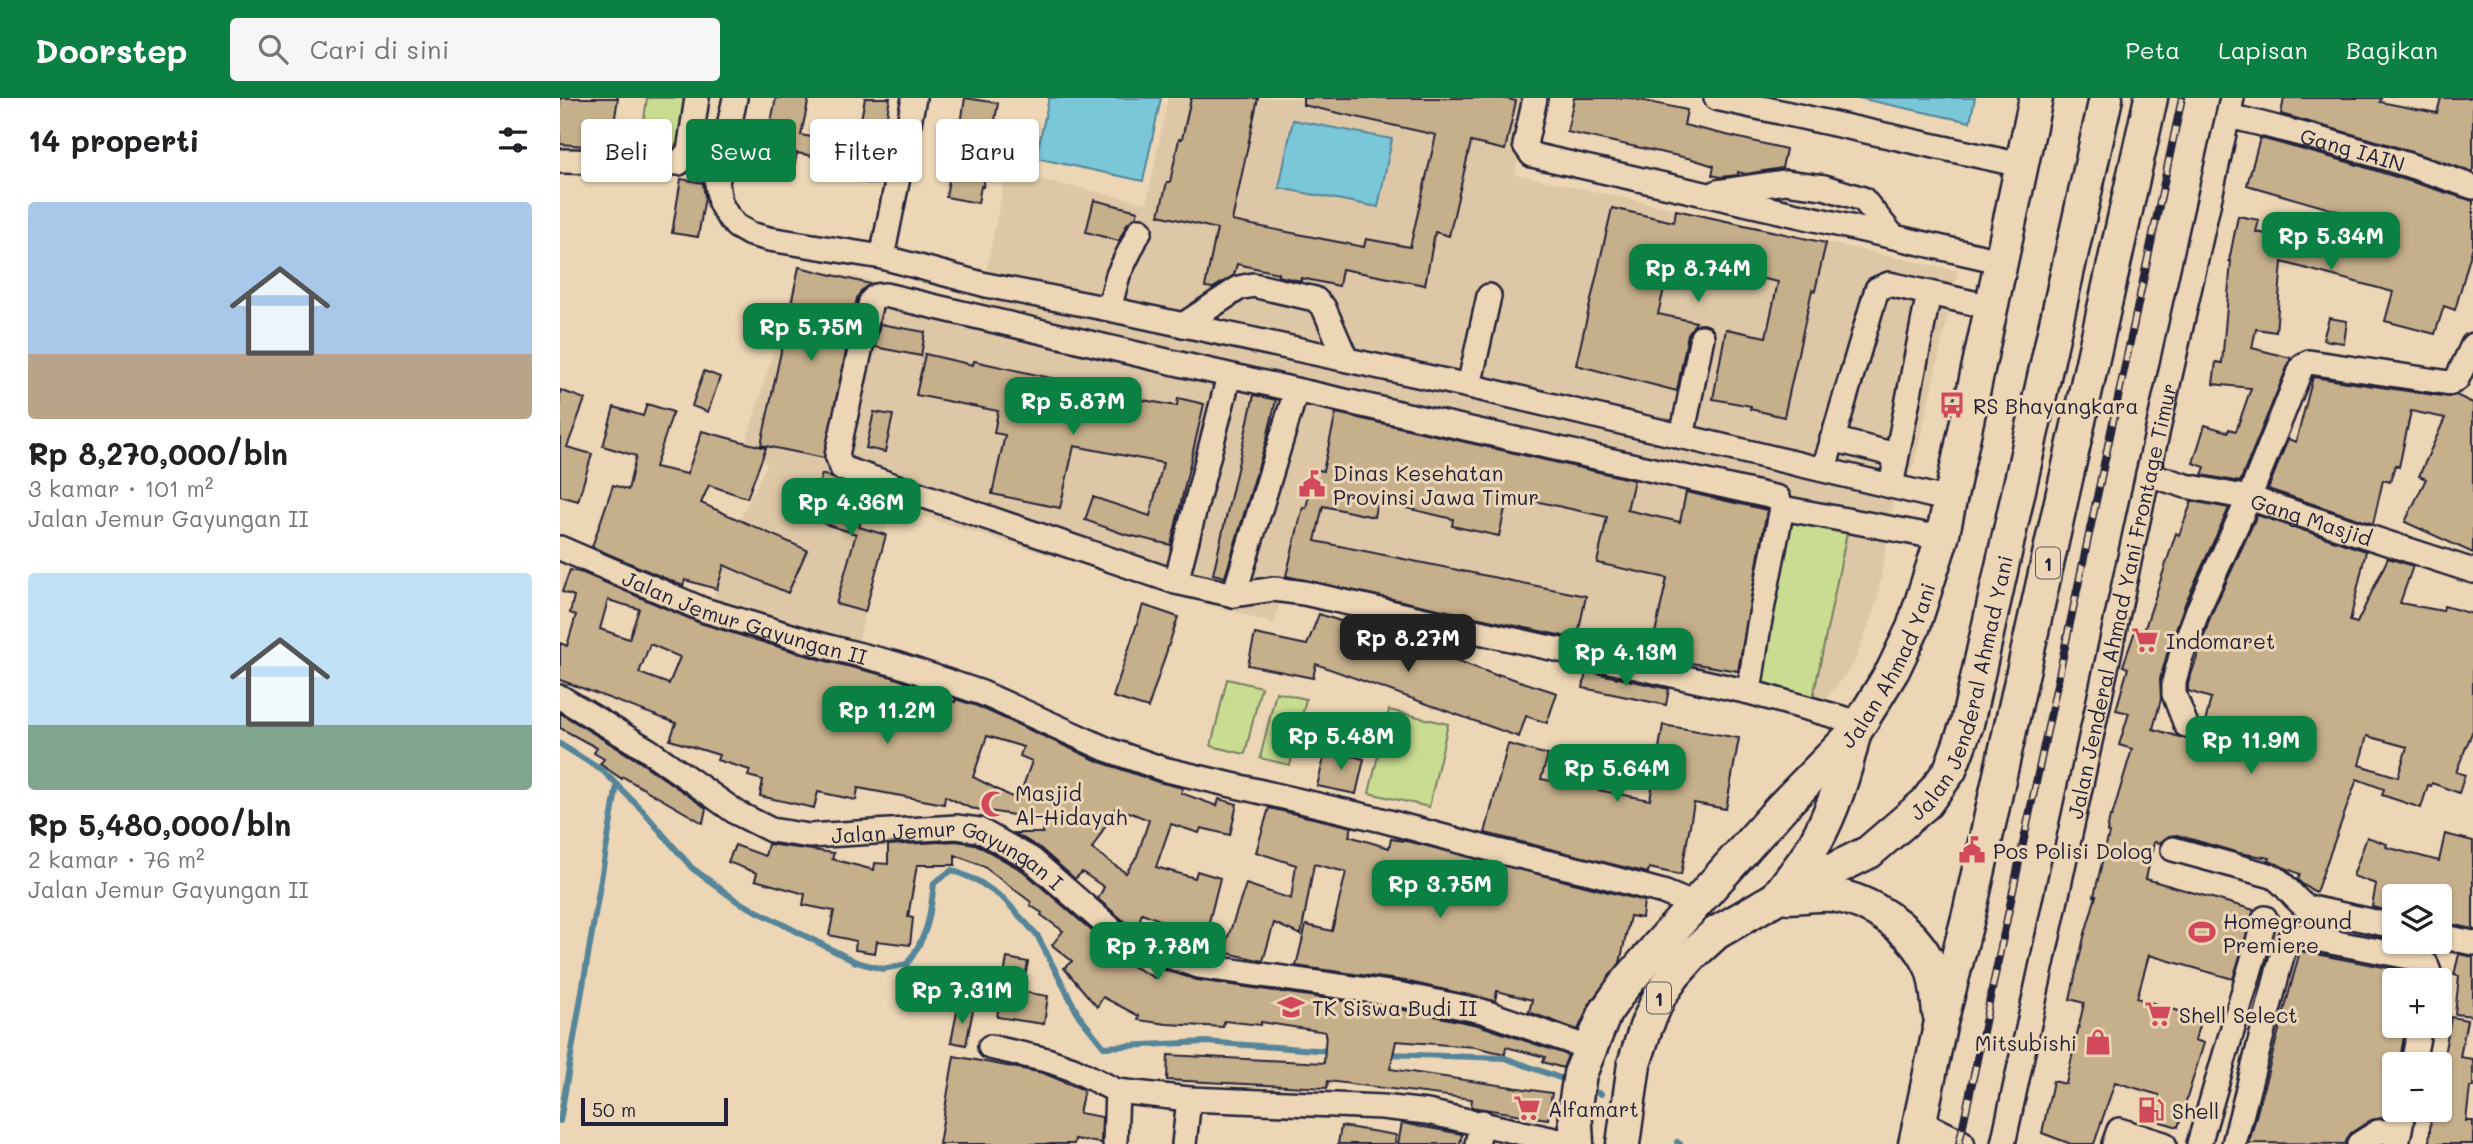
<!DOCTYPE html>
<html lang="id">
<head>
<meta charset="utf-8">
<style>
  body { margin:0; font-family:Mali,sans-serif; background:#f6f6f6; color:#202124; height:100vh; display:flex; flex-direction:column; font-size:26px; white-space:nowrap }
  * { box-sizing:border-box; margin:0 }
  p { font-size:23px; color:#757577 }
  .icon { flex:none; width:38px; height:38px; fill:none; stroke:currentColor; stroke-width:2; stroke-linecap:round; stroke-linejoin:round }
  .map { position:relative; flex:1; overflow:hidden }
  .details { display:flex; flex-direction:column; background:#fff; width:560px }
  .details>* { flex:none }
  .hud { position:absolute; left:21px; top:21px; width:665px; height:63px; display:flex; gap:14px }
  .fabs { position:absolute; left:1822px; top:786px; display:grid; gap:14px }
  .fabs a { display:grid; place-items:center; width:70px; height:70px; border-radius:7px; background:#fff; box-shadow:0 2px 5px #0004; font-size:35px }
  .scale { position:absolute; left:21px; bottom:18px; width:147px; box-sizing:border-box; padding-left:7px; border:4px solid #22223b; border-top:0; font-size:19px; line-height:24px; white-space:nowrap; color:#22223b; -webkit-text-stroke:5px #ecd6b5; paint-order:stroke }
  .price { position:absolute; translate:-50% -60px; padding:0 16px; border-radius:14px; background:#0b8043; color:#fff; font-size:23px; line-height:46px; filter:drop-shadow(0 2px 4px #0008) }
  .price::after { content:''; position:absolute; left:50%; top:42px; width:21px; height:16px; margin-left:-10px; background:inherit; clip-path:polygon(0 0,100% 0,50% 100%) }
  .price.on { background:#222; color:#fff }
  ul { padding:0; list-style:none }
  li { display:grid; align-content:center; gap:14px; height:371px; padding:0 28px }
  li span { display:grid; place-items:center; height:217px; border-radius:7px; color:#555 }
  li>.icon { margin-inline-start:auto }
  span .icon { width:126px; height:126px; fill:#fffc; stroke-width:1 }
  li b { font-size:30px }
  h2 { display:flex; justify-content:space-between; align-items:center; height:84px; padding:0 28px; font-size:30px }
  .chip { padding:0 24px; border-radius:7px; background:#fff; box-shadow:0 2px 5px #0004; font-size:24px; line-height:63px }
  .chip.on { background:#0b8043; color:#fff }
  header { display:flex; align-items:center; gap:42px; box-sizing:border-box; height:98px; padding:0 35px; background:#0b8043; color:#fff }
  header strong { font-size:33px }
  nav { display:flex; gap:38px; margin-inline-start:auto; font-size:24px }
  .search { width:490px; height:63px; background:#f6f6f6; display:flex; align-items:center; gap:18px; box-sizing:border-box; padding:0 24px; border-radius:7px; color:#757577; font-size:26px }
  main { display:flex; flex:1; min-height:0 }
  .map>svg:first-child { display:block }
</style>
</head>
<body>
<header>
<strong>Doorstep</strong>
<div class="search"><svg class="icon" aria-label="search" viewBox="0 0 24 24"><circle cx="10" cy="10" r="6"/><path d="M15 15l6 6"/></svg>Cari di sini</div>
<nav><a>Peta</a><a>Lapisan</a><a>Bagikan</a></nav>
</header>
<main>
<section class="details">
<h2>14 properti<svg class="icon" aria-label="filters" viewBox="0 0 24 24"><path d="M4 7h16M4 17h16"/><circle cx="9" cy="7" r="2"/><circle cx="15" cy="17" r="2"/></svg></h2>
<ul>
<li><span style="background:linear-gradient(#a9c7e8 70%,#b9a48a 0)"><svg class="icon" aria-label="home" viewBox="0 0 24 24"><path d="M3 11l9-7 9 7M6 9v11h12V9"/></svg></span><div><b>Rp 8,270,000/bln</b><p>3 kamar · 101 m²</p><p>Jalan Jemur Gayungan II</p></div></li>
<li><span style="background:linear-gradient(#bfe0f5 70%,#7fa58c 0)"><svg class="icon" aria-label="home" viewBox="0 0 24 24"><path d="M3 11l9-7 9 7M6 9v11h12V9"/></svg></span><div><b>Rp 5,480,000/bln</b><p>2 kamar · 76 m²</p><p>Jalan Jemur Gayungan II</p></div></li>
</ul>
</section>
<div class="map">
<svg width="1913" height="1046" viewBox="0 0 1913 1046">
  <rect width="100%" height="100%" fill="#ecd6b5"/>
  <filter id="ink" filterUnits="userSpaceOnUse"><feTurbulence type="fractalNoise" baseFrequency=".0143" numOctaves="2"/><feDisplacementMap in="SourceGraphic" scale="14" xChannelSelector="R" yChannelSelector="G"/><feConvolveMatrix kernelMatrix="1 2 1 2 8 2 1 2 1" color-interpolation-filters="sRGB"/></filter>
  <g filter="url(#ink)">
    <path fill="#ddc7a6" d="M608,0H967L955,76L1398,173L1354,367L1333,406L1317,503L1294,566L1255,614L720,505L714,526L332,409L296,552L216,525L153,500L176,429L207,366L185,348L239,168L420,205L446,74L587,105Z"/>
    <path fill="#cadc91" stroke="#767f66" stroke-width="2" d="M87,0H127L120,48L81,42Z
      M1225,417L1288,430L1253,600L1190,587Z
      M667,581L701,589L685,656L651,648Z
      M716,594L746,601L730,667L700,660Z
      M829,612L888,626L869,709L809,695Z"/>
    <path fill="#7ac7d8" stroke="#578599" stroke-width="2" d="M489,0H601L583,83L476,60Z
      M1298,0H1415L1410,24Z
      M733,22L832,41L818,109L719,90Z"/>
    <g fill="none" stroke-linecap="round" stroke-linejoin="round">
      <path stroke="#578599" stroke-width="6" d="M0,646L43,673L82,712L132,770L177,803L296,864L323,871L347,866C368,837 370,820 374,785L392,772L418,783L443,800L477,837L519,918L544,949L645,944L770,953
        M826,956L945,960L1011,984
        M1027,991L1041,996
        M0,1023L57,687
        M1117,1044L1120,1046"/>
    </g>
    <path fill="#c6af8b" stroke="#22223b" stroke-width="2" fill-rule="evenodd" d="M0,0H58L50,50L0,46Z
      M216,0H249L241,37L267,42L263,60L237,55L232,78L201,71Z
      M305,0H330L315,86L290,82Z
      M405,0L438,5L423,89L421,88L418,105L386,99L393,57L396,58Z
      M631,0H698L672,123L804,149L806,141L850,149L876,37L743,7V0H943L956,3L945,52L911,44L889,138L875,134L865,187L782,171L779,188L741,180V183L718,178V175L677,166L674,177L653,190L645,189L657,131L599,117L607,84H610L619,41H622Z
      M1014,0H1070L1127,12L1124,27L1226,51L1222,70L1186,76L1178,74V77L1160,79L1152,77L1154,68L1132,61L1007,34Z
      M1724,0H1821L1820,4L1877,15L1881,0H1913V74L1827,46L1721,16Z
      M1700,40L1788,64L1913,103V148L1895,212L1884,208L1875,236L1825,223L1833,194L1722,164L1716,234L1696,231L1692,250L1731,260L1680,384L1642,377L1645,369L1633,365L1645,327L1668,334L1669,331L1676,333L1691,290L1653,286L1656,264L1662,265L1671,163H1669L1678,118L1699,122L1696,134L1736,142L1739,131L1799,143L1805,121L1687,87Z
      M121,81L143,85L145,99L138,139L112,135Z
      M534,102L578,113L576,119L567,126L559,143L526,134Z
      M1052,110L1114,124L1116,112L1266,145L1255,193L1252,192L1224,319L1190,311L1191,308L1153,301L1166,231L1206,239L1218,184L1111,161L1098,216L1136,224L1128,236L1117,293L1016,267Z
      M239,169L310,186L301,193L297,200L264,360L201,347Z
      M1769,220L1787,223L1784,245L1763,242Z
      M320,226L365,234L361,258L315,249Z
      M365,256L413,267L414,263L527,288L526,292L617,308L618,300L644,306L611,447L564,436L525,422L533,399L590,418L603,365L514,348L500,410L432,396L445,337L434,335L438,313L356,297Z
      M144,273L160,279L148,314L132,308Z
      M1753,279L1888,299L1896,297L1913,305V455L1845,424L1866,381L1859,378L1885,320L1851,313L1839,369L1835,367L1830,384L1823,382L1813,426L1708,391L1728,341L1736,344Z
      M0,292L25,301L7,349L32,356L18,403L0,398Z
      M694,297L716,302L707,340L665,479L653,476Z
      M87,306L113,314L95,369L127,376L142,333L206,350L187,400L149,387L141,405L247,452L228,495L164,467L157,491L125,482L123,488L32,449L53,387L68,392L76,358L43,348L54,309L83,318Z
      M314,314L333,317L325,354L306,350Z
      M776,315L1074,382L1067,412L1120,424L1126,394L1207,412L1178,573L1090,558L1107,480L1037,465L1047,419L948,397L939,438L892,428L893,421L817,403L814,419L763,408L755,443L1026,498L1017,541L726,478L743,409L746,410L755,371L763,373Z
      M262,376L311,395L299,429L326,437L305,514L276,506L296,436L250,421Z
      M1632,403L1669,410L1625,506L1608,553L1600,581L1601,601L1593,631L1640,645L1651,600L1628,593V586L1651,517L1697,417L1806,453L1790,523L1797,525L1828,460L1853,468L1840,505L1883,513L1884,508L1913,516V632L1896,674L1905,677L1899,695L1872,685L1871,688L1868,687L1861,710L1822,697L1824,691L1797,681L1756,794L1743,787L1738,782L1740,776L1709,763L1710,760L1679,755L1617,737L1609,738L1600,745L1594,744L1586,781L1694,812L1673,881L1589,857L1577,900L1641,920L1635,942L1644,945L1618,1029L1591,1021L1599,997L1555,984L1534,1046H1511L1482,1035L1493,983L1506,986L1524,905L1510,901L1524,839L1536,798H1534L1549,735L1547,734L1550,718H1552L1572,651L1559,647L1569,615L1556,612L1568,570L1563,568L1576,530L1584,533L1616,435L1619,437ZM1807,638L1847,649L1838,679L1799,667Z
      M10,472L23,475L140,525L262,562L332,579L365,591L364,597L395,604V601L417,608L540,664L598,684L623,690L621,695L657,708L659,701L677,706L670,737L641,730L639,735L611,726L596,769L635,780L637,773L660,780L645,840L622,835L623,831L582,815L578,827L565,824L538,801L544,789L522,774L515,781L480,750L454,735H483L484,722L410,710L385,698L384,706L298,690L296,702L258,694L254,710L200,698L203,682L188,678L190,672L157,662L159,657L110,642L116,625L0,582V545L7,548L16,517L10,515L14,498L2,494ZM48,502L79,511L69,541L40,531ZM90,546L120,559L109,586L79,575ZM427,638L463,649L460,658L472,663L458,702L413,679ZM556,709L589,722L577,758L566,775L532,751Z
      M583,507L618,519L588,610L553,599Z
      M759,516L880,556L938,578V576L997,595L987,625L966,618L959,639L756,566L753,580L688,567L695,536L747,547Z
      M1026,573L1109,591L1106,607L1023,590Z
      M0,615L80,664L146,710L143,725L63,679L62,681L40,666L44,661L34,655L37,650L0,630Z
      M1103,627L1179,640L1166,711L1134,705L1121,777L1089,770L1088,775L925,735L948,646L988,657L981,681L1090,702Z
      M766,652L804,661L796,696L757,688Z
      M709,710L792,729L789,738L829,750L831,741L851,744L1084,803L1082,820L1070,818L1060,865L1030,905L1018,932L969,914L972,902L937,893L935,903L845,883L736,868L746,827L772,833L786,774L754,766L741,837L714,825L703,863L663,854L686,786L731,801L736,767L696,754Z
      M1885,736L1913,743V831L1880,824V798H1834V814L1812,809L1816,786L1793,778L1807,739L1827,746L1826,749L1879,763Z
      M396,743L415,746L463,773L548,847L565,855L561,862L595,880L599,870L637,882L840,911L918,927L1008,957L1003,970L983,964L985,959L946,949L945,956L915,949L836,943L830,971L992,995L988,1021L911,1009L912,1001L768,983L767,990L607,982L608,957L764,965L766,934L701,924V927L664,923L663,929L607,926L578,922L579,918L543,899L537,909L504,870L512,863L492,847L503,833L481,817L482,815L470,807L471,804L423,768L395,757V767H357L348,819L353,820L350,847L317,843L315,855L295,852L296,843L269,837L274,813L243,807L245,796L195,782L197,775L168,764L175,747L205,758L208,746L274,755L272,761L314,772L315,765L328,766V747Z
      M1740,853L1834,871V928H1846L1839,966H1834V1002L1828,1019L1811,1022L1791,1035L1785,1046L1689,1045Z
      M1899,856L1913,859V918L1895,916L1899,878L1894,877Z
      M447,860L468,864L462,894L488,898L484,926L437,919Z
      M398,909L413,912L406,947L391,944Z
      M1891,919L1907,922L1900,959L1913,961V989H1910L1906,1023H1913V1046H1869L1871,1018H1874L1875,1012H1880V956L1884,957Z
      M394,958L483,975L524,992L519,1015L542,1019L541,1045L515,1041L514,1046H379Z
      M842,1025L902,1036L900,1046H838Z
      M781,1028L836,1037L835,1046H778Z"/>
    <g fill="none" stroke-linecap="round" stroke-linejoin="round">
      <g stroke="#22223b" stroke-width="28">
        <g id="minor">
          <path d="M175,0L157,85L160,105L167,117L176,128L190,136L209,141L322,159L426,187L549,211L909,288L1390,402"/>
          <path d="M975,0L965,47L972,57L1440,163"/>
          <path d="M1156,0L1461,67"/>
          <path id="s1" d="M1669,18C1752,38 1833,60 1913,89"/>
          <path d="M0,63L119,65L129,53L137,0"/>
          <path d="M1157,94L1225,84L1264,89L1303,101L1333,138"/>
          <path d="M322,159L354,0"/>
          <path d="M549,211L558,177L580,132"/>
          <path d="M623,227L679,190L693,187L755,201L764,210L786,261"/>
          <path d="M909,288L929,198"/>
          <path d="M1122,339L1142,239"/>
          <path d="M1272,341L1336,357"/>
          <path d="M1264,371L1317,191L1329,186L1431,209"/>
          <path id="s2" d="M1588,376L1626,388L1689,400L1913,473"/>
          <path d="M1331,388L1369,195"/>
          <path d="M1222,410L1382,440"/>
          <path id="s3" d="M0,450L144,512L265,548L336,566L422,595L546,651L603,671L818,721L937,753L1029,774L1103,794L1135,807"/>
          <path d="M616,484L669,278"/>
          <path d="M674,497L736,293"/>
          <path d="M1189,594L1199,527L1222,410L1218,400L624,267L325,197L316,198L311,203L277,357L282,370L616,484L674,497L714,491L744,495L1189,594L1300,625"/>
          <path id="s4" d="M0,599L88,652L177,715L211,732L249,738L396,729L419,732L471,761L557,836L593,853L639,868L842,897L922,913L1029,950"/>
          <path d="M1626,627L1614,596V584L1621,558L1638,512L1689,400L1742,268L1749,264L1890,285L1897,281L1913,247"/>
          <path d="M1613,751L1712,778C1725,784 1732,800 1746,809L1834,828"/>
          <path d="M1880,838L1913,845"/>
          <path d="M430,949L487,962L513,971L557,993L629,1001"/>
          <path d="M1853,966L1860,928"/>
          <path d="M555,1046L557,993"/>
          <path d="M624,1046L629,1001L822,1009L867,1014L1013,1046"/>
          <path d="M917,1046L922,1024"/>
          <path id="s5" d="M1443,1046L1588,376L1672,0"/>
          <path d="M1554,1046L1559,1032L1604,1046"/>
          <path d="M1639,1046L1705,820"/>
          <path d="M1674,1046L1723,854L1729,842L1740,838L1855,860L1866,866L1870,877L1869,882"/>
          <path d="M1799,1046L1818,1034L1839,1033"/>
          <path d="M1837,1046L1844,1012"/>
        </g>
      </g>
      <g stroke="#22223b" stroke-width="33">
        <path id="major" d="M1360,1026L1400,1046"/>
      </g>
      <g stroke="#22223b" stroke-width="37">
        <g id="highway">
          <path d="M1219,796C1229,783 1239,770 1248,757C1270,721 1285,677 1294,636"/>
          <path d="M1228,799C1242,799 1258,796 1272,797C1310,802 1354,832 1370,867C1377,881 1377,901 1379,915"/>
          <path id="s6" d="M1017,1046L1015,1008L1020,976L1045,915L1063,889L1098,848L1221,710L1295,634L1333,572L1353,530L1382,440L1476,0"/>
          <path id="s7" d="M1063,1046L1074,966L1086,929L1100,897L1115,876L1133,856L1156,835L1216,800L1309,754L1366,705L1390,672L1407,626L1546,0"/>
          <path d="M1355,1046L1380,928L1409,816L1591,0"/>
        </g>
      </g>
      <use href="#minor" stroke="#ecd6b5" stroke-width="23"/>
      <use href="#major" stroke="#ecd6b5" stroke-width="28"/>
      <use href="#highway" stroke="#ecd6b5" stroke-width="32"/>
      <g stroke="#22223b" stroke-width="8">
        <path id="rail" d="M1399,1046L1622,0"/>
      </g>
      <use href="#rail" stroke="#ecd6b5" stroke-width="5" stroke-dasharray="16" stroke-linecap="butt"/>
    </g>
  </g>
  <defs>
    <g id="bus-bare" transform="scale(2.1)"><path d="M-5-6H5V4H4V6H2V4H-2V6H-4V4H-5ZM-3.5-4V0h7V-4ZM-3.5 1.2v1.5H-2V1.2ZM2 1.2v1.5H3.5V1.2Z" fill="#d1495b" stroke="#ecd6b5" stroke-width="2.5" paint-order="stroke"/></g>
    <g id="civic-bare" transform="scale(2.1)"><path d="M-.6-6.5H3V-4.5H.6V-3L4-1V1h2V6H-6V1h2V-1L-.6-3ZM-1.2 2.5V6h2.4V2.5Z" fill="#d1495b" stroke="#ecd6b5" stroke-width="2.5" paint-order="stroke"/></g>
    <g id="supermarket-bare" transform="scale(2.1)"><path d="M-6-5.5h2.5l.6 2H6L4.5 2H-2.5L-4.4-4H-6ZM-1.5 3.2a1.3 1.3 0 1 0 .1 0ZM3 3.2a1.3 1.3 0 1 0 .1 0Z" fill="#d1495b" stroke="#ecd6b5" stroke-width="2.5" paint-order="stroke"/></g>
    <g id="mosque-bare" transform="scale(2.1)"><path d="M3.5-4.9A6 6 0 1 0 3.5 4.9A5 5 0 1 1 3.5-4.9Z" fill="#d1495b" stroke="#ecd6b5" stroke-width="2.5" paint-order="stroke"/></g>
    <g id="stadium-bare" transform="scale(2.1)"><path d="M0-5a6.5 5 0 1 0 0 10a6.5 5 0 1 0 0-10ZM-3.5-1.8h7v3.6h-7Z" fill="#d1495b" stroke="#ecd6b5" stroke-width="2.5" paint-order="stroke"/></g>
    <g id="school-bare" transform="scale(2.1)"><path d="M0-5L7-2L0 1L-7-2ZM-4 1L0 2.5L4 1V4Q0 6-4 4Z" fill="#d1495b" stroke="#ecd6b5" stroke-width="2.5" paint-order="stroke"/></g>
    <g id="shop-bare" transform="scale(2.1)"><path d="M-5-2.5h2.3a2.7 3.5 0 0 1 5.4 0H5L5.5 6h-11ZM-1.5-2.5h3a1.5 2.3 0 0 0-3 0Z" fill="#d1495b" stroke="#ecd6b5" stroke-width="2.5" paint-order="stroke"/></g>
    <g id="fuel-bare" transform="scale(2.1)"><path d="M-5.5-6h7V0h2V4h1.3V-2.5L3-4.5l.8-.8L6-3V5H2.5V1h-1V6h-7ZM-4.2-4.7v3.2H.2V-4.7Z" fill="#d1495b" stroke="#ecd6b5" stroke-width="2.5" paint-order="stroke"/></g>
  </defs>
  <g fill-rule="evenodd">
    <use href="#bus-bare" x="1392" y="307"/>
    <use href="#civic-bare" x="752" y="386"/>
    <use href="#supermarket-bare" x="1585" y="542"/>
    <use href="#mosque-bare" x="434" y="706"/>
    <use href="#civic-bare" x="1412" y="752"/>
    <use href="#stadium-bare" x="1642" y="834"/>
    <use href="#school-bare" x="731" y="909"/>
    <use href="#supermarket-bare" x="1598" y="916"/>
    <use href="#shop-bare" x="1538" y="944"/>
    <use href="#supermarket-bare" x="967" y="1010"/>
    <use href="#fuel-bare" x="1591" y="1012"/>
  </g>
  <g text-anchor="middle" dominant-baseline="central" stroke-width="6" stroke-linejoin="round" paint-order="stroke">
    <g fill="#ecd6b5" stroke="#5f5860" stroke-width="2">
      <rect x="1476" y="449.5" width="24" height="31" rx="5"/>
      <rect x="1087" y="884.5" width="24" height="31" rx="5"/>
    </g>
    <g font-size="19" font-weight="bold" fill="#22223b">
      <text x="1488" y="465">1</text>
      <text x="1099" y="900">1</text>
    </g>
    <g font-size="21" fill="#22223b" stroke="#ecd6b5">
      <text stroke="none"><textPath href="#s1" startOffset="128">Gang IAIN</textPath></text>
      <text stroke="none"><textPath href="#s2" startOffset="170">Gang Masjid</textPath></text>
      <text stroke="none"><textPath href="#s5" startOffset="556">Jalan Jenderal Ahmad Yani Frontage Timur</textPath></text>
      <text stroke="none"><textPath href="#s3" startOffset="198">Jalan Jemur Gayungan II</textPath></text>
      <text stroke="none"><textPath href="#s6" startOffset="588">Jalan Ahmad Yani</textPath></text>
      <text stroke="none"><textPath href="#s7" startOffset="609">Jalan Jenderal Ahmad Yani</textPath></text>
      <text stroke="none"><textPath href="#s4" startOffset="434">Jalan Jemur Gayungan I</textPath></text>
    </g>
    <g font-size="21" fill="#22223b" stroke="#ecd6b5" text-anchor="start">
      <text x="1413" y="307">RS Bhayangkara</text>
      <text x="773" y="374">Dinas Kesehatan<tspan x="773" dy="24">Provinsi Jawa Timur</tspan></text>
      <text x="1606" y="542">Indomaret</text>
      <text x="455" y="694">Masjid<tspan x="455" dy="24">Al-Hidayah</tspan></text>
      <text x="1433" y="752">Pos Polisi Dolog</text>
      <text x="1663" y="822">Homeground<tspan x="1663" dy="24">Premiere</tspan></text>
      <text x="752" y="909">TK Siswa Budi II</text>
      <text x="1619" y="916">Shell Select</text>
      <text x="1517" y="944" text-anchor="end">Mitsubishi</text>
      <text x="988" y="1010">Alfamart</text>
      <text x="1612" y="1012">Shell</text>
    </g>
  </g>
</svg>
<div class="fabs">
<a><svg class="icon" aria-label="layers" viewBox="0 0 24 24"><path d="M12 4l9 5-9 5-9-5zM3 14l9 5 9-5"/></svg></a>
<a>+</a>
<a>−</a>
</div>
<div class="scale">50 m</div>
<b class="price" style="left:1771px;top:174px">Rp 5.34M</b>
<b class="price" style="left:1138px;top:206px">Rp 8.74M</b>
<b class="price" style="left:251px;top:265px">Rp 5.75M</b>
<b class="price" style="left:513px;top:339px">Rp 5.87M</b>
<b class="price" style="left:291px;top:440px">Rp 4.36M</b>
<b class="price on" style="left:848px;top:576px">Rp 8.27M</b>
<b class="price" style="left:1066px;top:590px">Rp 4.13M</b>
<b class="price" style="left:327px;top:648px">Rp 11.2M</b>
<b class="price" style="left:781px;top:674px">Rp 5.48M</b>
<b class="price" style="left:1691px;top:678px">Rp 11.9M</b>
<b class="price" style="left:1057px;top:706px">Rp 5.64M</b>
<b class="price" style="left:880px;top:822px">Rp 3.75M</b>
<b class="price" style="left:598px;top:884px">Rp 7.78M</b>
<b class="price" style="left:402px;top:928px">Rp 7.31M</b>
<div class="hud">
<a class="chip">Beli</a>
<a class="chip on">Sewa</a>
<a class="chip">Filter</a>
<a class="chip">Baru</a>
</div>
</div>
</main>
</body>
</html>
